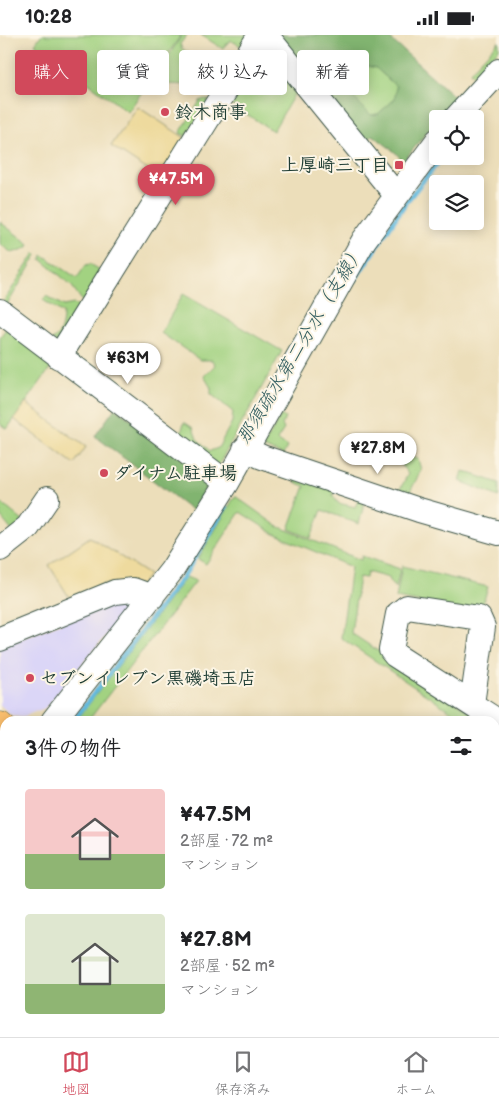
<!DOCTYPE html>
<html lang="ja">
<head>
<meta charset="utf-8">
<style>
  body { margin:0; font-family:"Balsamiq Sans","Klee One",sans-serif; background:#f2f2f2; color:#202124; height:100vh; display:flex; flex-direction:column; font-size:19px; white-space:nowrap }
  * { box-sizing:border-box; margin:0 }
  p { font-size:16px; color:#757577 }
  .icon { flex:none; width:28px; height:28px; fill:none; stroke:currentColor; stroke-width:2; stroke-linecap:round; stroke-linejoin:round }
  .map { position:relative; flex:1; overflow:hidden }
  .drawer { position:absolute; left:0px; top:681px; width:500px; height:321px; display:flex; flex-direction:column; background:#fff; border-radius:15px 15px 0 0; box-shadow:0 2px 12px #0003 }
  .drawer>* { flex:none }
  .guide { position:absolute; left:15px; top:15px; width:470px; height:45px; display:flex; gap:10px }
  .fabs { position:absolute; left:429px; top:75px; display:grid; gap:10px }
  .fabs a { display:grid; place-items:center; width:55px; height:55px; border-radius:5px; background:#fff; box-shadow:0 2px 12px #0003; font-size:25px }
  .price { position:absolute; translate:-50% -42px; padding:0 11px; border-radius:18px; background:#fff; color:#222; font-size:16px; line-height:32px; filter:drop-shadow(0 1px 2px #0008) }
  .price::after { content:''; position:absolute; left:50%; top:30px; width:15px; height:11px; margin-left:-8px; background:inherit; clip-path:polygon(0 0,100% 0,50% 100%) }
  .price.on { background:#d1495b; color:#fff }
  ul { padding:0; list-style:none }
  li { display:flex; align-items:center; gap:15px; height:125px; padding:0 25px }
  li span { display:grid; place-items:center; flex:none; width:140px; height:100px; border-radius:5px; color:#555 }
  li>.icon { margin-inline-start:auto }
  span .icon { width:60px; height:60px; fill:#fffc; stroke-width:1 }
  li b { font-size:21px }
  h2 { display:flex; justify-content:space-between; align-items:center; height:60px; padding:0 25px; font-size:21px }
  .pill { padding:0 18px; border-radius:5px; background:#fff; box-shadow:0 2px 12px #0003; font-size:18px; line-height:45px }
  .pill.on { background:#d1495b; color:#fff }
  .status { display:flex; justify-content:space-between; align-items:center; height:35px; padding:0 25px; background:#fff; direction:ltr }
  .status svg { height:14px; fill:currentColor }
  .menu { display:flex; justify-content:space-around; align-items:center; height:70px; border-top:1px solid #e0e0e0; background:#fff; font-size:14px; color:#757577 }
  .menu a { display:grid; justify-items:center; gap:2px }
  .menu .on { color:#d1495b }
  .map>svg:first-child { display:block }
</style>
</head>
<body>
<div class="status"><b>10:28</b><svg viewBox="0 0 49 12"><path d="M0 12V9h3v3zM5 12V6h3v6zM10 12V3h3v9zM15 12V0h3v12zM26 1h20v11H26zM47 4h2v5h-2z"/></svg></div>
<div class="map">
<svg width="499" height="1002" viewBox="0 0 499 1002">
  <rect width="100%" height="100%" fill="#fcf5e5"/>
  <filter id="ink" filterUnits="userSpaceOnUse"><feTurbulence type="fractalNoise" baseFrequency=".02" numOctaves="2"/><feDisplacementMap in="SourceGraphic" scale="10" xChannelSelector="R" yChannelSelector="G"/><feConvolveMatrix kernelMatrix="1 2 1 2 8 2 1 2 1" color-interpolation-filters="sRGB"/></filter>
  <filter id="wash" filterUnits="userSpaceOnUse"><feTurbulence type="fractalNoise" baseFrequency=".0096" numOctaves="4" result="noise"/><feDisplacementMap in="SourceGraphic" scale="20" xChannelSelector="R" yChannelSelector="G"/><feGaussianBlur stdDeviation="1.12" result="paint"/><feColorMatrix in="noise" values="0 0 0 0 0 0 0 0 0 0 0 0 0 0 0 0 0 1.4 0 .05"/><feComposite in="paint" operator="in"/></filter>
  <g filter="url(#wash)">
    <rect width="100%" height="100%" fill="#ecdeba"/>
    <path fill="#dbd6f7" d="M120,565L134,567L45,673L22,682L11,680L0,670V612Z"/>
    <path fill="#a2d281" stroke="#60885a" d="M41,0H181L128,77L35,9Z
      M182,0H187L180,9L182,14L224,42L219,51L163,49L152,47Z
      M201,0H248L241,11L230,5L223,14Z
      M499,6V14L474,41L470,37Z
      M262,12L298,53L273,96L229,68Z
      M364,30L376,33L396,51L395,64L378,79L371,80L344,54Z
      M204,64L209,65L186,101L180,98L200,66Z
      M0,187L29,209L27,213L12,218L0,209Z
      M35,218L37,220L7,270L4,266Z
      M43,220L77,243L86,230L90,229L102,236L83,267L71,250L41,224Z
      M183,259L282,316L218,431L179,406L184,387L193,393L197,404L210,416L218,413L232,387L233,377L211,359V353L204,341L215,330L212,325H200L161,298Z
      M46,261L64,271L74,269L81,272L58,310L52,305C62,300 63,287 63,278L43,265Z
      M6,294L54,328L7,394L0,389V302Z
      M281,380L285,383L282,390L284,394L277,405L287,412L283,420L263,412Z
      M403,420L418,424L421,435L408,461L398,458L408,439L402,431Z
      M463,436L499,448V462L460,446Z
      M297,441L334,454L333,461L338,468L355,472L359,463L365,465L359,489L322,475L311,503L289,494L305,451L295,447Z
      M235,461L277,491L361,525L362,521L400,534L396,553L392,550L389,543L367,537L366,543L359,542L351,598L484,686H465L341,603L351,532L276,500L240,477L206,529L198,524Z
      M0,467L24,487L12,496L0,481Z
      M402,531L488,552L480,578L396,563Z
      M186,542L196,546L88,686H76Z
      M5,980V998H123L131,1002H0V988Z"/>
    <path fill="#81b46f" stroke="#507852" fill-rule="evenodd" d="M270,0H386L455,62L403,127L396,118L373,100L362,111ZM364,30L376,33L396,51L395,64L378,79L371,80L345,54Z
      M115,373L211,444L193,476L95,401Z
      M495,953L499,954V1002L486,998H495Z"/>
    <path fill="#eeda9e" stroke="#868c69" d="M138,72L185,103L160,143L111,111Z
      M26,368L86,412L74,429L14,384Z
      M90,502L149,540L141,550L104,549L69,562L49,530Z"/>
    <g fill="none" stroke-linecap="round" stroke-linejoin="round">
      <path stroke="#62badf" stroke-width="5" d="M355,244L406,167L441,124
        M73,686L185,539L225,473
        M495,736L499,729
        M0,788L5,779
        M346,1002L348,998"/>
    </g>
  </g>
  <g filter="url(#ink)">
    <g fill="none" stroke-linecap="round" stroke-linejoin="round">
      <g stroke="#3e5548" stroke-width="26">
        <path id="minor" d="M266,0L396,160
          M455,84L499,36
          M0,276L227,448
          M59,322L260,0
          M245,414L262,422L419,475L499,498
          M0,514L28,492L47,464
          M0,604L115,557L133,555L152,562
          M472,669L483,592L479,583L407,572L398,579L391,615L395,620L499,687
          M53,686L172,535L227,448L364,205L438,105
          M495,709L499,702
          M0,760L5,750
          M331,1002L334,998"/>
      </g>
      <g stroke="#3e5548" stroke-width="29">
        <path id="major" d="M0,691L5,696
          M462,998L470,1002"/>
      </g>
      <use href="#minor" stroke="#fff" stroke-width="24"/>
      <use href="#major" stroke="#fabe6d" stroke-width="28"/>
    </g>
  </g>
  <g fill="#d1495b" stroke="#fcf5e5" stroke-width="2">
    <circle cx="165" cy="77" r="5"/>
    <rect x="394" y="125" width="10" height="10" rx="2.5"/>
    <circle cx="104" cy="438" r="5"/>
    <circle cx="30" cy="643" r="5"/>
  </g>
  <g text-anchor="middle" dominant-baseline="central" stroke-width="4" stroke-linejoin="round" paint-order="stroke">
    <g font-size="18" font-weight="bold" fill="#1f3d34" stroke="#fcf5e5" text-anchor="start">
      <text x="175" y="77">鈴木商事</text>
      <text x="389" y="130" text-anchor="end">上厚崎三丁目</text>
      <text x="114" y="438">ダイナム駐車場</text>
      <text x="40" y="643">セブンイレブン黒磯埼玉店</text>
    </g>
    <g font-size="19" font-style="italic" fill="#305c5f" stroke="#fcf5e5">
      <text transform="translate(301 310) rotate(-59)">那須疏水第二分水（支線）</text>
    </g>
  </g>
</svg>
<div class="fabs">
<a><svg class="icon" aria-label="locate" viewBox="0 0 24 24"><circle cx="12" cy="12" r="6"/><path d="M12 2v4M12 18v4M2 12h4M18 12h4"/></svg></a>
<a><svg class="icon" aria-label="layers" viewBox="0 0 24 24"><path d="M12 4l9 5-9 5-9-5zM3 14l9 5 9-5"/></svg></a>
</div>
<b class="price on" style="left:176px;top:171px">¥47.5M</b>
<b class="price" style="left:128px;top:350px">¥63M</b>
<b class="price" style="left:378px;top:440px">¥27.8M</b>
<div class="guide">
<a class="pill on">購入</a>
<a class="pill">賃貸</a>
<a class="pill">絞り込み</a>
<a class="pill">新着</a>
</div>
<section class="drawer">
<h2>3件の物件<svg class="icon" aria-label="filters" viewBox="0 0 24 24"><path d="M4 7h16M4 17h16"/><circle cx="9" cy="7" r="2"/><circle cx="15" cy="17" r="2"/></svg></h2>
<ul>
<li><span style="background:linear-gradient(#f6c9c9 65%,#8fb573 0)"><svg class="icon" aria-label="home" viewBox="0 0 24 24"><path d="M3 11l9-7 9 7M6 9v11h12V9"/></svg></span><div><b>¥47.5M</b><p>2部屋 · 72 m²</p><p>マンション</p></div></li>
<li><span style="background:linear-gradient(#dfe7d0 70%,#8fb573 0)"><svg class="icon" aria-label="home" viewBox="0 0 24 24"><path d="M3 11l9-7 9 7M6 9v11h12V9"/></svg></span><div><b>¥27.8M</b><p>2部屋 · 52 m²</p><p>マンション</p></div></li>
</ul>
</section>
</div>
<nav class="menu">
<a class="on"><svg class="icon" aria-label="map" viewBox="0 0 24 24"><path d="M3 6l6-2 6 2 6-2v14l-6 2-6-2-6 2zM9 4v14M15 6v14"/></svg>地図</a>
<a><svg class="icon" aria-label="saved" viewBox="0 0 24 24"><path d="M7 4h10v16l-5-4-5 4z"/></svg>保存済み</a>
<a><svg class="icon" aria-label="home" viewBox="0 0 24 24"><path d="M3 11l9-7 9 7M6 9v11h12V9"/></svg>ホーム</a>
</nav>
</body>
</html>
